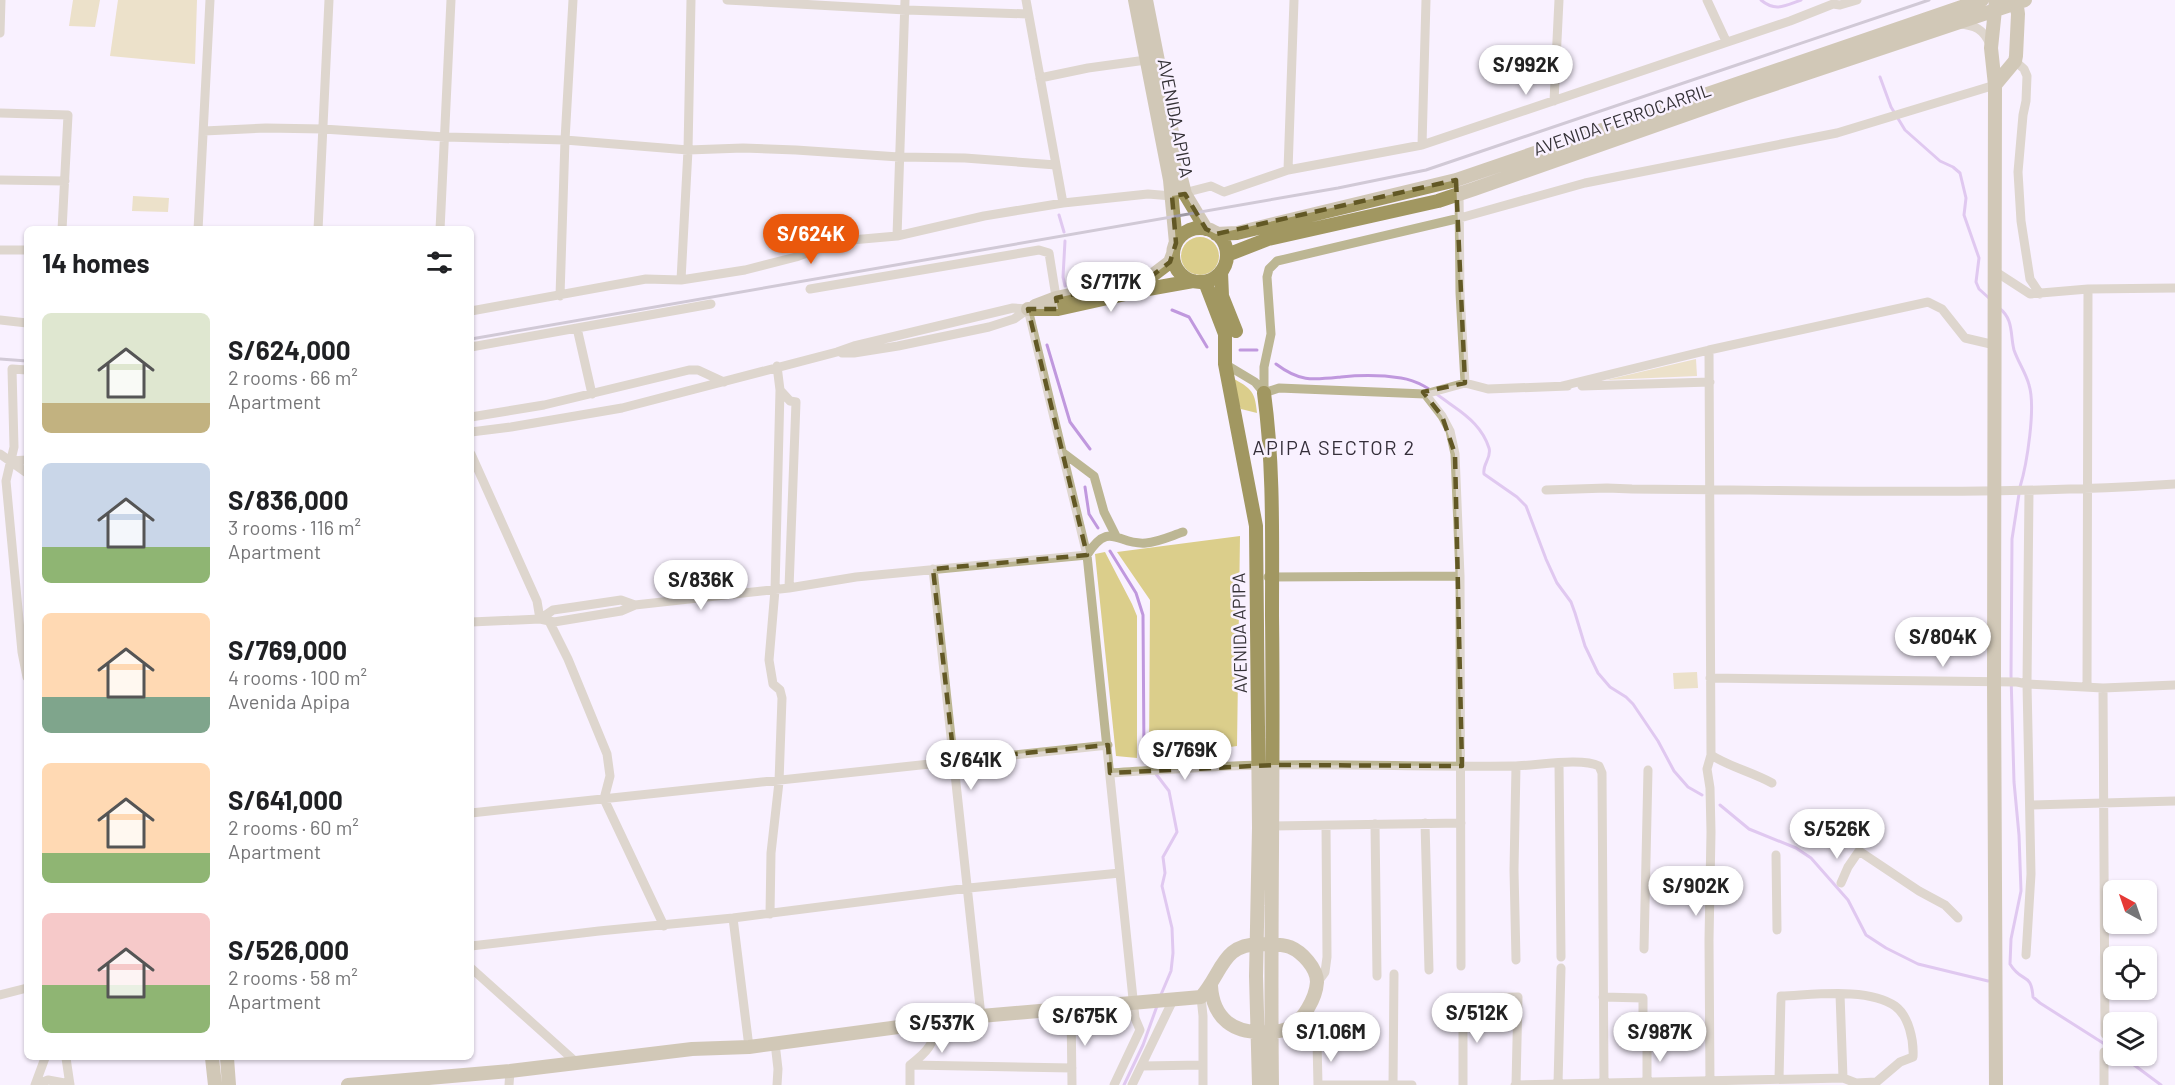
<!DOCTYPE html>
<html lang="en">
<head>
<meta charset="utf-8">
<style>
  body { margin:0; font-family:Barlow,sans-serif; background:#f6f6f6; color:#202124; height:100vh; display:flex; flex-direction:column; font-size:22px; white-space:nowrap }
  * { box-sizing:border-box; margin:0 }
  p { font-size:20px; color:#757577 }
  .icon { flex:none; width:33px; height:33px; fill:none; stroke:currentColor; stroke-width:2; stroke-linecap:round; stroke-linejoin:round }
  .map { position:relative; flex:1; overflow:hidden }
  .drawer { position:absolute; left:24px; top:226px; width:450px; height:834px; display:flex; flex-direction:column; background:#fff; border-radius:9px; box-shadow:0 2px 4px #0004 }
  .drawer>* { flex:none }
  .needle { width:39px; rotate:320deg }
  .buttons { position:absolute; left:2103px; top:880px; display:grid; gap:12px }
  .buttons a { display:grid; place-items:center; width:54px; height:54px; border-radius:9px; background:#fff; box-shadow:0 2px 4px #0004; font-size:30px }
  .price { position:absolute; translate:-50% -51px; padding:0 14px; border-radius:21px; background:#fff; color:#222; font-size:20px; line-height:39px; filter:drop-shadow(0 2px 3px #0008) }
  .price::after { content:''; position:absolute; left:50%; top:36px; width:18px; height:14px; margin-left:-9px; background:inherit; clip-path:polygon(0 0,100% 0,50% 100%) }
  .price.active { background:#ea580c; color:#fff }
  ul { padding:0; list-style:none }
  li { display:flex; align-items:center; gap:18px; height:150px; padding:0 18px }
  li span { display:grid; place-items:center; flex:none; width:168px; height:120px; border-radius:9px; color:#555 }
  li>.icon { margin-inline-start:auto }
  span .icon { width:72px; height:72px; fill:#fffc; stroke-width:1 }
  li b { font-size:26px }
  h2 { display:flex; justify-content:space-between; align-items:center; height:72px; padding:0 18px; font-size:26px }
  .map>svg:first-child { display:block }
</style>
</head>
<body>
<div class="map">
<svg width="2175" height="1085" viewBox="0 0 2175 1085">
  <rect width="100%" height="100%" fill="#f9f1ff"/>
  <path fill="#dbce8b" d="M73,0H100L95,27L69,26Z
    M118,0H197L195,64L110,56Z
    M133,196L169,198L168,212L132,211Z
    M1181 256a19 19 0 1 1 38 0a19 19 0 1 1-38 0Z
    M1696,359L1697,376L1606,380Z
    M1229,376C1249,388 1255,388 1257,413L1241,409Z
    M1240,536L1237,746L1230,747L1222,755L1149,758L1150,600L1117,552Z
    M1105,552L1132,604L1137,616V758L1116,756L1095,554Z
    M1697,672L1698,688L1674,689L1673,673Z"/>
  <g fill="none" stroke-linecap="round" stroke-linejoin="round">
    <path stroke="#c098de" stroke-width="3" d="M1761,0C1775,12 1785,6 1801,0
      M1880,77L1891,107L1905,130L1940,161L1953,167L1960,173L1966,198L1964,215L1979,258L1976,282L1979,289L1990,299
      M1059,215L1064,232
      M1065,286L1063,277L1065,241
      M1999,308C2014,319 2010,335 2014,350C2018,362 2026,373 2029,385C2036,407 2027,464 2020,487
      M1172,310L1189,317L1207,347
      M1047,345L1070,422L1090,449
      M1240,350H1257
      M1276,364C1300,382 1312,380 1341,377C1360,375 1382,375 1401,378C1422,381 1437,395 1453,406C1469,417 1483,429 1489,448C1492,458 1482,464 1484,474L1517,497L1526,506L1546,559L1557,583L1571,602L1575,613L1585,646L1598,673L1610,687L1626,697L1633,704L1658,741L1674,771L1688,787L1702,795
      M1085,487L1089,514L1098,528
      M2019,494L2012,539L2011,675L2014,782L2019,835L2021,891L2011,939L2010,964C2022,984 2031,971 2033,997L2040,1003L2114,1050
      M1110,551L1136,593L1143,615L1144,756L1151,770
      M1156,774L1169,791L1177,832L1163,857L1165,873L1162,886L1172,928L1173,953L1171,971L1160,997
      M1720,805L1749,829L1796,848L1811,858L1848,900L1866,935L1886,948L1918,964L1988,981
      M2122,1056L2161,1085
      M1124,1085L1143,1045L1157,1006"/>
    <path stroke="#bcb693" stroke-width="9" d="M727,0L906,10L1028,14
      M1026,0L1063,203
      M1707,0L1726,41
      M1959,24C1975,25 1983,29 1990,44
      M0,33L1,0
      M2015,61L2024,69L2027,76L2026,101L2023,115L2018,172L2021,221L2030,279L2040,294
      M1040,78L1088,68L1146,60
      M1554,101L1559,0
      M0,113L68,115L62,230
      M204,131L266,128L323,129L445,137L565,140L688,150L743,148L796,150L899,157L965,158L1056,165
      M1422,145L1426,0
      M1288,170L1294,0
      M0,180L65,181
      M1459,191L1460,293L1465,383
      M198,230L210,0
      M318,230L329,0
      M440,230L451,0
      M897,236L905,0
      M0,250H27
      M1993,270L2030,294L2088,289L2175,288
      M681,280L688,150L691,0
      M810,289L1039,250L1049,253L1057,303
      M560,296L565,140L573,0
      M1028,309L1087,555L1135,1018L1140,1030L1114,1085
      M471,311L646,279L681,280L745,270L796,257L840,241L897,236L984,216L1063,203L1148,194L1172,196L1211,186L1224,192L1288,170L1422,145L1790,21L1833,4L1840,5L1857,0
      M0,320L27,323
      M577,328L592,394
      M471,347L711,304
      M1709,350L1711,755L1707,769L1710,788L1711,832L1709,940L1710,1085
      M842,353H854L898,346L989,327L1014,319L1028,309
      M1225,364L1255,382L1264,393
      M27,370L12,369L14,447L6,481L22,652L27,677
      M1562,386L1709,350L1928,302L1942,309L1965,338L1995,345
      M1582,386L1710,382
      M780,390L790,401L796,402L789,588
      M1264,393V367L1271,334L1267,277L1269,269L1277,261L1460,218L1585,183L1837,133L1995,85
      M1264,393L1279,388L1425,394L1465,383L1488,389L1568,386
      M1425,394L1442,416L1450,431L1455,454L1460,576L1461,966
      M471,417L544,405L689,370H698L724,382
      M471,432L511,427L622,408L837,352L854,346L1013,308L1028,309
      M1062,452L1094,476L1104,512L1116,536
      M0,454L27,473
      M471,454L537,601L540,619L553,610L574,607L621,600L635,605
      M10,461L27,460
      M1546,490L1607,488L1632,489C1813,490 1994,496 2175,484
      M933,569L981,1016
      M1268,577L1460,576
      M549,621L568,659L607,754L610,776L604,799L664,926
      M471,622L540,619L554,622L621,611L635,605L789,588L856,577L1087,555C1110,519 1118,546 1146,543C1158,542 1171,536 1183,532
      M1710,678L2017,682L2027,684L2103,688L2175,685
      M2087,687L2088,289
      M2103,688L2105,1034
      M1711,755C1730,767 1752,772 1772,783
      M1559,764L1561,957
      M1110,773C1165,770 1220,765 1275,765C1354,764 1434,767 1513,766C1535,766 1581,757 1599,766L1602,773L1604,1082
      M2030,805L2175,801
      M471,813L1108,745
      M1425,823L1429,970
      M1375,824L1377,976
      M1273,826L1461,823
      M1776,855L1777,930
      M1841,883L1848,867L1859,851L1919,891L1945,905L1958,918
      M770,914L771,853L779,782L782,698L780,690L773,684L769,660L775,590L780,390L777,366
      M733,918L749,1047
      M471,946L599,931L733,918L969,888L1120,873
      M1644,949L1648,770
      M2026,955L2031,874L2027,684L2029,491
      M1516,960L1514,870L1516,766
      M471,968L577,1063
      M1317,983L1325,972L1327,957L1326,826
      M0,995L27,988
      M1201,997L1203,1016V1085
      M1603,997L1643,998V1043L1647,1044V1082
      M1071,1009L1072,1085
      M1317,1041L1318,1085
      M775,1043L778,1069L777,1085
      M2104,1052V1085
      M66,1058L70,1085
      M910,1065L1072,1068
      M910,1065C926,1053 936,1043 936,1022
      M910,1065V1085
      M1142,1066L1203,1065
      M1843,1078L1856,1083L1876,1082
      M1779,1079L1781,996C1813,995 1868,987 1895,1006C1909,1016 1914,1041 1913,1057L1900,1062L1873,1085
      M1558,1084L1561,968
      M35,1085L45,1058
      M36,1085L48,1080L70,1084
      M509,1085L510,1071
      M1132,1085L1173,1000
      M1319,1085H1412
      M1393,1085L1394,974
      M1463,1085V998L1518,997L1516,1085
      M1515,1085L1843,1078L1840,994"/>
    <path stroke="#a19761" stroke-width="14" d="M1135,0L1170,180L1176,243
      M1146,0L1181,178L1185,194L1206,229
      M1995,85L2015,61L2016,56L2018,14L2016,0
      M1173 255a27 27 0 1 1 54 0a27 27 0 1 1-54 0Z
      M1216,234L1237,233L1456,180L1982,0
      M1227,255L1268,239L1438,201L1474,189L1745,94L2025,0
      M1221,272L1222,296L1236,331
      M1205,282L1225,334V364L1256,526L1259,828L1256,976L1259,1085
      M1035,306L1056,298L1149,278L1170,262L1173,254
      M1028,309H1058L1148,289L1193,281
      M1264,393C1274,466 1272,542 1272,616C1274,772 1270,929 1272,1085
      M212,1058L215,1085
      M227,1058L229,1085
      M348,1085L510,1071L692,1049L749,1047L981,1016L1201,997C1223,972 1222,943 1262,944C1271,944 1282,944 1290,947C1302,952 1317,968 1317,982C1316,998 1303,1021 1289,1028C1283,1031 1273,1032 1266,1032C1234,1034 1213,1019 1211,986
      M1996,1085L1994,682L1995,85L1991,48L1996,0"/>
    <path stroke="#9f9aa4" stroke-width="3" d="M471,339L1338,188L1426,170L1929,0
      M0,359L27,361"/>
  </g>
  <path d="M0 0H2175V1085H0ZM1456,180L1465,383L1423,392L1442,416L1455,454L1462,766L1274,765L1110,773L1108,745L954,760L933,569L1087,555L1028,309H1058L1056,298L1149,278L1170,262L1176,243L1172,196L1185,194L1206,229L1216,234Z" fill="#f9f1ff" fill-opacity=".55" fill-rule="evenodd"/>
  <path fill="none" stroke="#625825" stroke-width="4.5" stroke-dasharray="12 8" stroke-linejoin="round" d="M1456,180L1465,383L1423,392L1442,416L1455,454L1462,766L1274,765L1110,773L1108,745L954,760L933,569L1087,555L1028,309H1058L1056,298L1149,278L1170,262L1176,243L1172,196L1185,194L1206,229L1216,234Z"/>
  <g text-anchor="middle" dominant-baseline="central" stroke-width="5" stroke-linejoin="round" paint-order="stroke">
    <g font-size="18" fill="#343136" stroke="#f9f1ff">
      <text transform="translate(1176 118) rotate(79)">AVENIDA APIPA</text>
      <text transform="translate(1622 119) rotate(-19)">AVENIDA FERROCARRIL</text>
      <text transform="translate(1239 633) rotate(-91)">AVENIDA APIPA</text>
    </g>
    <g font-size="20" letter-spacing="1.5" fill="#352f3a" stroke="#f9f1ff">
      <text x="1334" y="447">APIPA SECTOR 2</text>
    </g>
  </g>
</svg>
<div class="buttons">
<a><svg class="needle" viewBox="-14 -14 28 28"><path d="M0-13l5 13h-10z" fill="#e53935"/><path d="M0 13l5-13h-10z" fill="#757577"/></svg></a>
<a><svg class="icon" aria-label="locate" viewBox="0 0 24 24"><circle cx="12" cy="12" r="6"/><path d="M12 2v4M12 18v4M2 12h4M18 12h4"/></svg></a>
<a><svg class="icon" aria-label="layers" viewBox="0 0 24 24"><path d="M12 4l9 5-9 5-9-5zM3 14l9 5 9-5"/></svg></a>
</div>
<b class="price" style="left:1526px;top:96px">S/992K</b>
<b class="price active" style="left:811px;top:265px">S/624K</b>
<b class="price" style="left:1111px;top:313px">S/717K</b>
<b class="price" style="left:701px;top:611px">S/836K</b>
<b class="price" style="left:1943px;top:668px">S/804K</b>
<b class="price" style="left:1185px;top:781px">S/769K</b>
<b class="price" style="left:971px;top:791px">S/641K</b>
<b class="price" style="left:1837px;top:860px">S/526K</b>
<b class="price" style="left:1696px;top:917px">S/902K</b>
<b class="price" style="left:1477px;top:1044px">S/512K</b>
<b class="price" style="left:1085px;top:1047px">S/675K</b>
<b class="price" style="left:942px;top:1054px">S/537K</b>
<b class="price" style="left:1331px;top:1063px">S/1.06M</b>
<b class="price" style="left:1660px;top:1063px">S/987K</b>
<section class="drawer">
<h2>14 homes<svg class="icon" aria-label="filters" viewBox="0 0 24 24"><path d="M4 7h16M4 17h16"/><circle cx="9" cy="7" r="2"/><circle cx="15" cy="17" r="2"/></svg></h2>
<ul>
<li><span style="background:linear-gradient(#dfe7d0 75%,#c2b280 0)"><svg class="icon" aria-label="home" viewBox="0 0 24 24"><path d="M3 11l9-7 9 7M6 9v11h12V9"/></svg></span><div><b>S/624,000</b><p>2 rooms · 66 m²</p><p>Apartment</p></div></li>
<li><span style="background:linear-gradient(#c9d6e8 70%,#8fb573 0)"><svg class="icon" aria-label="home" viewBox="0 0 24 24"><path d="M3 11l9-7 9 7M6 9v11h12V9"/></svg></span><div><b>S/836,000</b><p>3 rooms · 116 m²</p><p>Apartment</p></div></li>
<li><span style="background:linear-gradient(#ffd9b3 70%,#7fa58c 0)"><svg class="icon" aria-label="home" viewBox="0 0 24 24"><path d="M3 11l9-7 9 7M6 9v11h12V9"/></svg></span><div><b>S/769,000</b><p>4 rooms · 100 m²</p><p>Avenida Apipa</p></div></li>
<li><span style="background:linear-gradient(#ffd9b3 75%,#8fb573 0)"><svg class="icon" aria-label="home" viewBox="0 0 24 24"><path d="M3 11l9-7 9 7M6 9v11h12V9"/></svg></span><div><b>S/641,000</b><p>2 rooms · 60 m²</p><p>Apartment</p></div></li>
<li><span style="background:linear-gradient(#f6c9c9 60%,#8fb573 0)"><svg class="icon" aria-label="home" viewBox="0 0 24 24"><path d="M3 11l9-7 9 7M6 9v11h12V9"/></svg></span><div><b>S/526,000</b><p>2 rooms · 58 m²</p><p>Apartment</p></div></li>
</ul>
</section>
</div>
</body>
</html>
